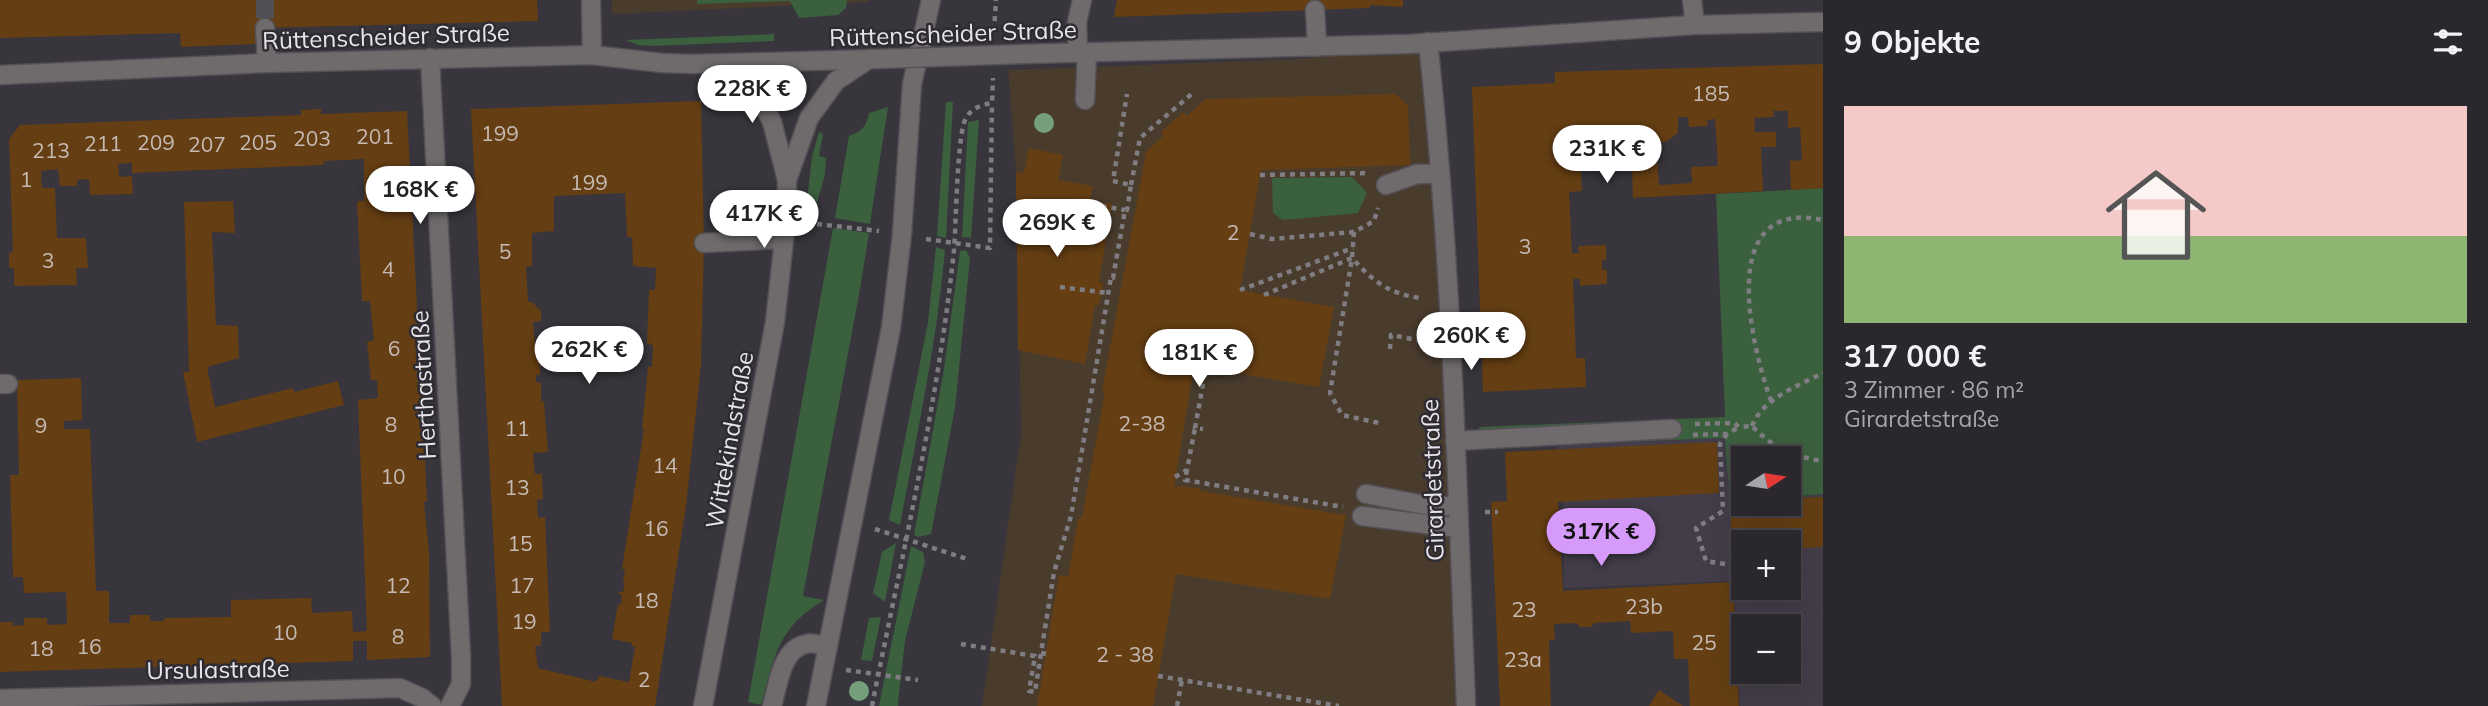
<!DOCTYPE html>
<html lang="de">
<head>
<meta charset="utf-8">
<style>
  body { margin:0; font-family:Mulish,sans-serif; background:#323035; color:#f1f3f6; height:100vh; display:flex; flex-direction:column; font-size:26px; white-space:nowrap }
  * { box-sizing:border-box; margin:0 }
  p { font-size:23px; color:#a5a6aa }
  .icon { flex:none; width:38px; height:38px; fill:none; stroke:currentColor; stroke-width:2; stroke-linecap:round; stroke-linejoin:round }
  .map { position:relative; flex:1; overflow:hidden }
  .sheet { display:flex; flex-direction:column; background:#2a282d; width:665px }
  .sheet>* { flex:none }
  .needle { width:46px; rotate:78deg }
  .controls { position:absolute; left:1731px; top:446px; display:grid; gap:14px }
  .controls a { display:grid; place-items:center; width:70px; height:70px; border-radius:0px; background:#2a282d; box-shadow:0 7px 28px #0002,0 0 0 2px #464449; font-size:35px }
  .price { position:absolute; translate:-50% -60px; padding:0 16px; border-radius:24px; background:#fff; color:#222; font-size:23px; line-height:46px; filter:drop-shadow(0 2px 4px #0008) }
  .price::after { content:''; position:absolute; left:50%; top:42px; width:21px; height:16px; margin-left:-10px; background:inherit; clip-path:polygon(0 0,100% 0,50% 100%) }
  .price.selected { background:#d69bfa; color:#111 }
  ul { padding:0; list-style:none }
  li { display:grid; align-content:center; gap:14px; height:371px; padding:0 21px }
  li span { display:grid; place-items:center; height:217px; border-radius:0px; color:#555 }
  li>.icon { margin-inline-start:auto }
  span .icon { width:126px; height:126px; fill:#fffc; stroke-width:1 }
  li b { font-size:30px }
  h2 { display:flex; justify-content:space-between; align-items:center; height:84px; padding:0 21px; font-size:30px }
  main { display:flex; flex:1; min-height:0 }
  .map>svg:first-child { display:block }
</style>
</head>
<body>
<main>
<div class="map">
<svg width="1823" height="706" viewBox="0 0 1823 706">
  <rect width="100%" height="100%" fill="#38353c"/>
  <path fill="#493c2d" d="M612,0H869L868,2L612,14Z
    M1426,45L1463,706H982L1021,434L1016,172L1008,70L1300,59Z"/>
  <path fill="#423d49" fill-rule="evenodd" d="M1725,438L1731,502L1743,501V504H1788L1789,497L1823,494V706H1740L1734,581L1564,588L1563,506L1557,444ZM1743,542H1788V588H1743ZM1743,626H1788V672H1743Z"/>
  <path fill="#3b603e" d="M697,0H847L846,8L838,15L799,18L790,1L697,4Z
    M774,34V41L650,46L638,45L626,40Z
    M946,102H953L946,238L937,236Z
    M888,107L870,224L835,218L849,136C862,131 866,127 869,113Z
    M979,120L971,238L962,237L968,122Z
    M819,132L823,134L819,156L826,158L825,174L815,210L806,209L812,157Z
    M1352,177L1367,193L1358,213L1283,220L1273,213L1272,178Z
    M1823,188V494L1789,497L1788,458H1743V501L1730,502L1725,438L1480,447L1479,427L1725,417L1716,194Z
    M833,228L869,233L860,289L803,596L824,600C777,628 775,656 761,705L748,702Z
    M936,247L945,250C937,342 917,434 900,525L889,520L928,322Z
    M966,250L970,258L955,408L931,534L918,537L914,535L944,369L960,251Z
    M896,543L885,602L873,593L882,552Z
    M911,546L923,552L925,562L905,641L898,703V706H879Z
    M881,617L872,661L861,660L869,618Z"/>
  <path fill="#653e13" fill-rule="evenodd" d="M0,0H537L538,21L257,28V44L181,47L180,33L0,38Z
    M1117,0H1403V7L1371,5L1369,8L1114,17Z
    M1823,64V188L1791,190L1790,161L1802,160L1800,127L1788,128V111H1773L1774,117L1754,118L1755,132H1776V147H1761L1763,191L1633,198L1631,135L1579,138L1582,191L1569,192L1572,253H1579L1578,246L1606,245V260H1602V270H1607V284L1580,286V279H1573L1576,358H1585L1586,387L1483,392L1472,87L1555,83V72ZM1678,117H1688L1689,127L1708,126L1707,120L1715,119L1718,166L1691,167L1692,183L1659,185L1656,142H1666L1678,133Z
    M1395,94L1408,105L1410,165L1261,170L1240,290L1334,307L1319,387L1194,366L1174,486L1199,488L1201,491L1346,515L1330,599L1176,574L1153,706H1037L1059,575L1068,577L1078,519L1082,517L1105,392L1102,391L1146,152L1163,136L1161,132L1183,112L1187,116L1205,99Z
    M701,101L704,243L701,365L686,506L655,706H502L471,109ZM625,193L627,237H632L633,266L656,268L655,290H649L647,344L653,345L652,367H648L642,429H644L622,569H625L623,582H625L623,592H619L618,594L622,595L621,605L618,604L612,639L632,643V646L635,647L629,682L599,676L596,682L538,668L535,646H541V632H550L545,517L538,518L537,500L543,499L542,474H535L533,453L548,452L544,401H541V383L536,382V375H540L539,345H535L533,322L541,321V311L532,302H528L526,267L532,266V233L554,231V196Z
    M321,109V114L407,111L427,501L424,502L429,552L430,657L367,660V641H353V661L0,672V622H13V626L24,625V618H47V625L67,624L66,592L24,593L23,577H13L10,475H19L17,380L81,378L82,420L64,421V429H90L96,591H109V623H130V615H150V621H164V618L231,617V600L311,598L312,613L352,611L353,632L367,631L358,400L378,398L377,380H371L367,342L374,340L370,301H362L357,201H364V159L324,161L323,165L132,173V163L118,164L119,177L132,176L133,194L90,195L89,179L77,180V186H60L58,169L41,171L42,188H55L57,238H86L88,268H76L77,285L14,286V269L9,267V254L13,251L9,139L20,125L301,115V110Z
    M1029,148L1063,155L1058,180L1093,186L1090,201L1112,204L1099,282L1103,283L1102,292L1099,305H1095L1085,364L1018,350L1016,172L1024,173Z
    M233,201L235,233L212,232L216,325L238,326L239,358L207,367L215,407L293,388L294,392L338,381L344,405L197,442L183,372H189L184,202Z
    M1717,442L1719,493L1558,502L1563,591L1733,582L1739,706H1690L1688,659H1674L1673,631L1631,633L1630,621L1594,623L1591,627H1580L1577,623L1554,624L1555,639L1549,640L1551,706H1500L1491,502L1507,501L1505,452Z
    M1823,497V547L1788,549V542H1784V538L1732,541L1730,502L1743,501V504H1788V498Z
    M1659,690L1683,706H1649Z"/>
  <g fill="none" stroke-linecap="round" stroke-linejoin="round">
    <path stroke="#524f56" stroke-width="18" stroke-dasharray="18 9" stroke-linecap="butt" d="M265,0V28"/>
    <g stroke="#545158" stroke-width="21">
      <path id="minor" d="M591,0L592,55
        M1692,0L1695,25
        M1315,10L1317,47
        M265,28L267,63
        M1428,42C1452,262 1457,485 1466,706
        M1078,53L1077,22L1082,0
        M1025,54L1409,44L1695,25L1823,22
        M430,58L461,657V684L450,706
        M730,63L759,96L772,122L787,180
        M0,75L267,63L592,55L662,63L693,64L878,59
        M1085,100L1087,53
        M1386,185L1417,174H1440
        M704,243L784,239
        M0,384H8
        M1455,441L1672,429
        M1366,494L1430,506H1457
        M1362,516L1458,528
        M0,699L400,688L422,698L432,706
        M703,706L775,322L786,222L787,180L809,118L836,81L869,59
        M772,706C778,686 781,649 806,644C812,642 821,645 828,646
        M816,706L891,328L902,234L912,84L931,0"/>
    </g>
    <path stroke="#7f7d82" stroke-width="4.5" stroke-dasharray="5 5" stroke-linecap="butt" d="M994,31L996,0
      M1260,175L1367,173
      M1131,185L1140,138L1194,92
      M1072,201L1125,210
      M817,224L879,231
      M1354,232L1352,258L1330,393L1342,415L1379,423
      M1250,234L1272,239L1354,232L1374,221L1378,208
      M926,239L990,248L992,103
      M1060,287L1108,293
      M1240,290L1353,248
      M1264,295L1352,258C1374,282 1389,294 1421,298
      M1390,349L1391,335L1422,341
      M1199,367L1200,378L1204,379L1195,428L1203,429
      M1771,401C1751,345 1715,197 1823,220
      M1695,424L1734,423L1739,427L1752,426C1772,447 1794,457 1823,461
      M1752,426C1763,398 1798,386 1823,373
      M1727,434L1720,444L1723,511L1696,528L1706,561L1743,567
      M1693,435L1727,434L1739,427
      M1187,470L1185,480L1343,507
      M1175,477L1187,470L1195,428
      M1485,512H1498
      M875,529L970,560
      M961,644L1035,656L1029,691L1035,692L1041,653
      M1046,654L1041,653L1054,572L1071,516L1111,277L1113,278L1125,210H1127L1131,185L1113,181L1127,94
      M846,670L918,680
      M1158,676L1339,706
      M872,706C902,555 938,404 954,250C956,227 957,132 966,118C972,108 981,105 992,103L993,78
      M1177,706L1182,680"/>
    <use href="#minor" stroke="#6f6b6c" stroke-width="18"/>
    <g stroke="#545158" stroke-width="21" stroke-linecap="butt">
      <path id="minor-bridge" d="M878,59L1025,54"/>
    </g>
    <use href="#minor-bridge" stroke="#6f6b6c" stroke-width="18"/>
  </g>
  <g fill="#749f7a">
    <circle cx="1044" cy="123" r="10"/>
    <circle cx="859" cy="691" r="10"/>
  </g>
  <g text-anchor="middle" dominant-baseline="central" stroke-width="5" stroke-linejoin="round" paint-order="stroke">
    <g font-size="21" fill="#c6bbb4">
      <text x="1711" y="93">185</text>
      <text x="500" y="133">199</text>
      <text x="375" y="136">201</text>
      <text x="312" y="138">203</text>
      <text x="156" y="142">209</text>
      <text x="258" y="142">205</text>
      <text x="103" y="143">211</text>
      <text x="207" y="144">207</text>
      <text x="51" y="150">213</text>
      <text x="26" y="179">1</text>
      <text x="589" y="182">199</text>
      <text x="1233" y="232">2</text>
      <text x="1525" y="246">3</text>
      <text x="505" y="251">5</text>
      <text x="48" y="260">3</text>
      <text x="388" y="269">4</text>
      <text x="394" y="348">6</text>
      <text x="1142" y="423">2-38</text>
      <text x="391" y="424">8</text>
      <text x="41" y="425">9</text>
      <text x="517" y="428">11</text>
      <text x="665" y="465">14</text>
      <text x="393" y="476">10</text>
      <text x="517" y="487">13</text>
      <text x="656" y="528">16</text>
      <text x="520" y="543">15</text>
      <text x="398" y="585">12</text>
      <text x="522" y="585">17</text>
      <text x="646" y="600">18</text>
      <text x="1644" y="606">23b</text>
      <text x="1524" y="609">23</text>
      <text x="524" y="621">19</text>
      <text x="285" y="632">10</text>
      <text x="398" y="636">8</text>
      <text x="1704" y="642">25</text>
      <text x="89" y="646">16</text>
      <text x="41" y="648">18</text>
      <text x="1125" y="654">2 - 38</text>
      <text x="1523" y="659">23a</text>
      <text x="644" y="679">2</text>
    </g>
    <g font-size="24" fill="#e7e5e9" stroke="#2e2b32">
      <text transform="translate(953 33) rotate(-2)">Rüttenscheider Straße</text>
      <text transform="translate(386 36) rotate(-2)">Rüttenscheider Straße</text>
      <text transform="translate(423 385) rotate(-93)">Herthastraße</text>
      <text transform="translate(729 440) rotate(-80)">Wittekindstraße</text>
      <text transform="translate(1432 480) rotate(-92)">Girardetstraße</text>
      <text transform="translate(218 669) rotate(-1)">Ursulastraße</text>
    </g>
  </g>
</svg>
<div class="controls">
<a><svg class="needle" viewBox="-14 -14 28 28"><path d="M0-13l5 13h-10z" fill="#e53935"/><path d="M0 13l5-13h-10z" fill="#a5a6aa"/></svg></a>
<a>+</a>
<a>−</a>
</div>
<b class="price" style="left:752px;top:125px">228K €</b>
<b class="price" style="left:1607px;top:185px">231K €</b>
<b class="price" style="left:420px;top:226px">168K €</b>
<b class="price" style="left:764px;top:250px">417K €</b>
<b class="price" style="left:1057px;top:259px">269K €</b>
<b class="price" style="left:1471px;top:372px">260K €</b>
<b class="price" style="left:589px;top:386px">262K €</b>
<b class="price" style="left:1199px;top:389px">181K €</b>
<b class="price selected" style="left:1601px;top:568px">317K €</b>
</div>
<section class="sheet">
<h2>9 Objekte<svg class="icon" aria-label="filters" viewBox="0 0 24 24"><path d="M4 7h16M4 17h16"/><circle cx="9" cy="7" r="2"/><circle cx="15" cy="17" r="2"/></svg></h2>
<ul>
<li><span style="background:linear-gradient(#f6c9c9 60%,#8fb573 0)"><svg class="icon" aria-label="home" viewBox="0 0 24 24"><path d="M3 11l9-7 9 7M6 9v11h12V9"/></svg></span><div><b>317 000 €</b><p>3 Zimmer · 86 m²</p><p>Girardetstraße</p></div></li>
</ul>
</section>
</main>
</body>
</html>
